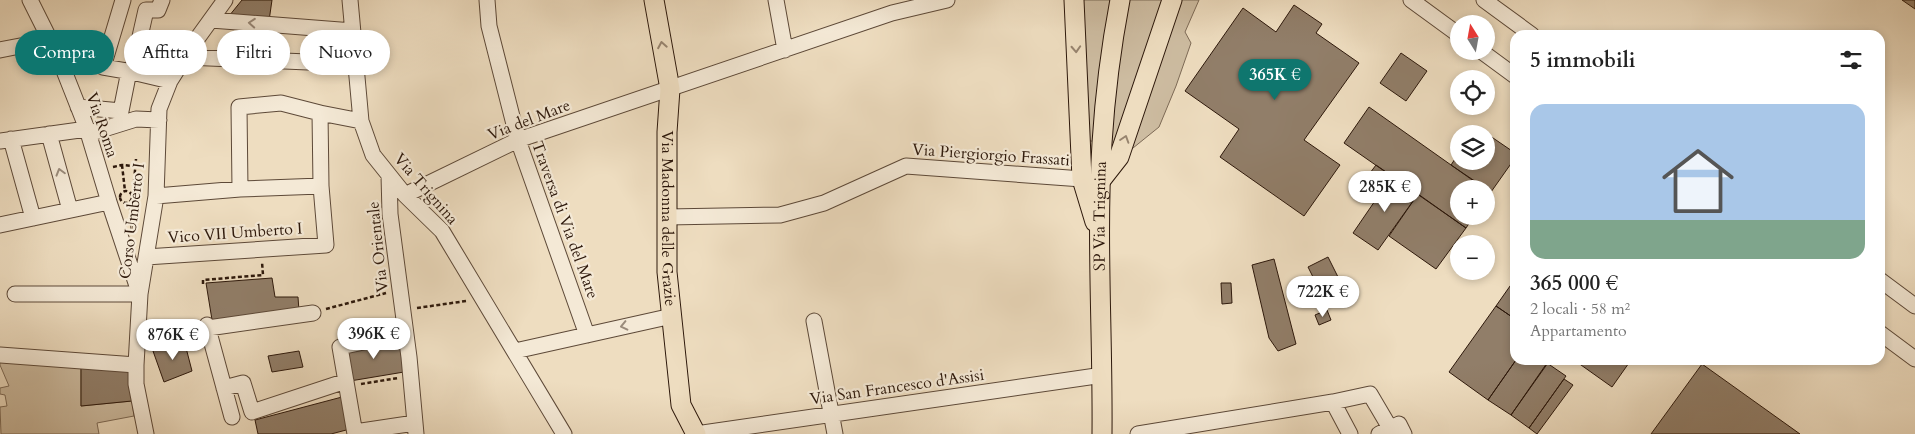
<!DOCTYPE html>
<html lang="it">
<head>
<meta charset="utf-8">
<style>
  body { margin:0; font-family:Cardo,serif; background:#f6f6f6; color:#222; height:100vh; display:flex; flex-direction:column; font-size:19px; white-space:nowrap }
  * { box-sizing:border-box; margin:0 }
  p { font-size:16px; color:#767676 }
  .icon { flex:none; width:28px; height:28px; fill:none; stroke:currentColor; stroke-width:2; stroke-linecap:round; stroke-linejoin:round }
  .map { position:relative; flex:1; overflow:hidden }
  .sheet { position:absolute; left:1510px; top:30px; width:375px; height:335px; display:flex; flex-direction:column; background:#fff; border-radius:15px; box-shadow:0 2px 8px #0003 }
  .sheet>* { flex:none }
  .banner { position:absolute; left:15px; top:30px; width:475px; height:45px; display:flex; gap:10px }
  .needle { width:32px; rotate:349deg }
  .fabs { position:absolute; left:1450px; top:15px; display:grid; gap:10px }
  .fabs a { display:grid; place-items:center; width:45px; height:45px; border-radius:50%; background:#fff; box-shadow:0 2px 8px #0003; font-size:25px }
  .price { position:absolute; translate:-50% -42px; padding:0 11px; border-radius:18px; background:#fff; color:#222; font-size:16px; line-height:32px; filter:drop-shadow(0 1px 2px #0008) }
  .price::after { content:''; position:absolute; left:50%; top:30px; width:15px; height:11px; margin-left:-8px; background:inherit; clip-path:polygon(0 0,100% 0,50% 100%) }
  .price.current { background:#0f766e; color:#fff }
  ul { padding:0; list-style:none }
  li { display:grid; align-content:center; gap:10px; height:265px; padding:0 20px }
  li+li { border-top:1px solid #e0e0e0 }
  li span { display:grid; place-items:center; height:155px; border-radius:15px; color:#555 }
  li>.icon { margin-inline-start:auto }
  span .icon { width:90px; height:90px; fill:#fffc; stroke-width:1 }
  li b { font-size:21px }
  h2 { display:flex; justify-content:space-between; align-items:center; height:60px; padding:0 20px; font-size:21px }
  .chip { padding:0 18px; border-radius:22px; background:#fff; box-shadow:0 2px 8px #0003; font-size:18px; line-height:45px }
  .chip.current { background:#0f766e; color:#fff }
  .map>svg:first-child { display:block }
</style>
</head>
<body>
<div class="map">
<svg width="1915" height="434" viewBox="0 0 1915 434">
  <rect width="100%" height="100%" fill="#eeddc0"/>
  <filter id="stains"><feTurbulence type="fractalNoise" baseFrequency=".004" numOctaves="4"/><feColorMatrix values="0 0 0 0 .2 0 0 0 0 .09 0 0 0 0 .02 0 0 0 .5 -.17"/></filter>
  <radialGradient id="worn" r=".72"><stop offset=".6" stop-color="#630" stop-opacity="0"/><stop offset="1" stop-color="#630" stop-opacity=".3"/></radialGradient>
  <path fill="#cdbca1" stroke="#7d6a56" d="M1078,0H1199L1185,32L1191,43L1176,86L1159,127L1133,148L1085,140Z
    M137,202L131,234L129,204Z
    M0,359L81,368V406L132,401L134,416L97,423L99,434H1L0,407L7,406L5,395L0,394V388L9,386L0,365Z"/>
  <path fill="#917e69" stroke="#2d180b" d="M242,0H272L269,21L229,16Z
    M1902,0H1915V9Z
    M1294,5L1322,24L1316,33L1359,63L1304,140L1340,165L1304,216L1220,157L1239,129L1185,91L1243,8L1276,32Z
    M1401,53L1427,71L1406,101L1380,83Z
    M1369,107L1485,189H1459V216H1474L1466,228L1344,143Z
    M1477,127L1515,153V158L1491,192L1451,165L1459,153V161H1486V134H1472Z
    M1376,165L1392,176L1378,197L1367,190L1373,181L1367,177Z
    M1392,176L1418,194L1378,250L1353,233Z
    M1418,194L1466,228L1436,269L1389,236Z
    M1328,257L1345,291L1325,301L1308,267Z
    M1274,259L1296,344L1278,351L1269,338L1252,265Z
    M272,278L275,297H298L299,311L213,326L206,283Z
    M1515,279V319L1496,306Z
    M1221,283H1231L1232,303L1222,304Z
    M1496,306L1515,319L1516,360L1488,400L1449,372Z
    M1327,310L1331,320L1319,325L1315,315Z
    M184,340L192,371L164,382L153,351Z
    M399,340L404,372L350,381L345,348Z
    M299,351L303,367L272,372L268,356Z
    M1516,360H1550L1511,415L1488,400Z
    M1574,360H1631L1612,387Z
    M1547,363L1566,376L1529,428L1511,415Z
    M1702,364L1800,434H1651Z
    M81,368L132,369V401L81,406Z
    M1564,379L1573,385L1537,434L1529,428Z
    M342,397L350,429L331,434H258L255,420Z"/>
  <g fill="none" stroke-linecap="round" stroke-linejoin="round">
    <g stroke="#5d4938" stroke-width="17">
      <path id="minor" d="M30,0L59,58L87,129L109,202L139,292
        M350,0L361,121L373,155L405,195L442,231L564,434
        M487,0L489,26L518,140L587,335
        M776,0L785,50
        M1411,0L1459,35
        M1484,0L1532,35
        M211,20L353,31
        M0,50L20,46L52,45L103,67L132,72L170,81
        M1481,51L1515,76
        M186,57L356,64
        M103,67L123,0
        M132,72L146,10H158L162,0
        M78,107L121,111L129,71
        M320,113L361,121
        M49,134L70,210
        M88,134L136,119L159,120
        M11,139L33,218
        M0,141L87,129
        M389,175L390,214L409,357L416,434
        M405,195L518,140L892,13L947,0
        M156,196L240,189
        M667,217L780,215L824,203L906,166L1082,179
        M0,225L109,202
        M146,257L326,245L321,186L320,113L281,103L239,107L240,189L321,186
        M1880,280L1915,306
        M15,294H140
        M814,321L835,434
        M207,325L232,417
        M208,328L313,313
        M1880,333L1915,359
        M515,351L672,316
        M0,355L136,365
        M224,388L243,383L252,412L346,381
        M1333,402L1370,394L1390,428
        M355,432L415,423
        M146,434L136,384V365L140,294L156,196L159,109L170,81L194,43L225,0
        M355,434L340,347L373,340
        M696,434L1103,375
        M1138,434L1333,402L1350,434
        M1379,434L1399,424L1404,434"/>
    </g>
    <g stroke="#2d180b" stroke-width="21">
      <g id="major">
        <path id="s1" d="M654,0L670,89L667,132V272L681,405L696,434"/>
        <path d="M1074,0L1082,179L1095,222"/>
        <path d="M1101,180L1119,157L1172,0"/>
        <path id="s2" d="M1102,434C1103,337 1096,239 1102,143C1105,95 1111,47 1120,0"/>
      </g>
    </g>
    <path stroke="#2d180b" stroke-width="2.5" stroke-dasharray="4 2.5" stroke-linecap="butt" d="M122,165L125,191
      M113,167L122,165L134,166
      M120 197a6 6 0 1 1 12 0a6 6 0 1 1-12 0Z
      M133,192L140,196V199
      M133,193L136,159
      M134,226L136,214
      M203,284V280L263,275L262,262
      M417,308L466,301
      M326,309L386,293
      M361,384L398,378"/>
    <use href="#minor" stroke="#f4e9d6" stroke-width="15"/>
    <use href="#major" stroke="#eeddc0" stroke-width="19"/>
  </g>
  <defs><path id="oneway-chevron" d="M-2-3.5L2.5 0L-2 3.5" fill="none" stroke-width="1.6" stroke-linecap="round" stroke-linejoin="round" transform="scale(1.25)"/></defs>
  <g stroke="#9a8b7b">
    <use href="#oneway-chevron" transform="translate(252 23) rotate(-176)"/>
    <use href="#oneway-chevron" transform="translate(60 172) rotate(-106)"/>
    <use href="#oneway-chevron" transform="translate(624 326) rotate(167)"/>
  </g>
  <g stroke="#97846f">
    <use href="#oneway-chevron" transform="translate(662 45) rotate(-100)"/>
    <use href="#oneway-chevron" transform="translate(1076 49) rotate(87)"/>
    <use href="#oneway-chevron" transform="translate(1125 139) rotate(-72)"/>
  </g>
  <g text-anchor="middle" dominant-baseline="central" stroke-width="4.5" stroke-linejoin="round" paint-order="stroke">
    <g font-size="16" fill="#2d180b" stroke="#f4e9d6">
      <text transform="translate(529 120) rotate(-21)">Via del Mare</text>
      <text transform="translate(102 125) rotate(71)">Via Roma</text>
      <text transform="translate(991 155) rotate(4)">Via Piergiorgio Frassati</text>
      <text transform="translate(426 189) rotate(49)">Via Trignina</text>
      <text stroke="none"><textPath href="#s2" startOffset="218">SP Via Trignina</textPath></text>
      <text stroke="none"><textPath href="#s1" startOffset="220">Via Madonna delle Grazie</textPath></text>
      <text transform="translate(565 220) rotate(70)">Traversa di Via del Mare</text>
      <text transform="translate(132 221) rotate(-83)">Corso Umberto I</text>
      <text transform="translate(235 233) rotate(-4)">Vico VII Umberto I</text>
      <text transform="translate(378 247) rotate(-96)">Via Orientale</text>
      <text transform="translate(897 387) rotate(-8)">Via San Francesco d'Assisi</text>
    </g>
  </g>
  <rect width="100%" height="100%" filter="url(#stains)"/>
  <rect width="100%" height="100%" fill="url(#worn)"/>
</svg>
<div class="fabs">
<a><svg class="needle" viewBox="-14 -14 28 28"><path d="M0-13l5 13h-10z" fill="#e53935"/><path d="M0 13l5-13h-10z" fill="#767676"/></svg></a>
<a><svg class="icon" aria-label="locate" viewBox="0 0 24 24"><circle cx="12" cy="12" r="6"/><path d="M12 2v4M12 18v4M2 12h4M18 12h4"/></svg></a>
<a><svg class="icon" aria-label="layers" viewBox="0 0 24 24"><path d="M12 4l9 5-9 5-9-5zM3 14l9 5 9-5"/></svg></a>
<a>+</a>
<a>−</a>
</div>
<b class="price current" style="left:1275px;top:101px">365K €</b>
<b class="price" style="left:1385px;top:213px">285K €</b>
<b class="price" style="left:1323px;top:318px">722K €</b>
<b class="price" style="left:374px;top:360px">396K €</b>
<b class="price" style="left:173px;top:361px">876K €</b>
<div class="banner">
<a class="chip current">Compra</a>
<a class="chip">Affitta</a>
<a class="chip">Filtri</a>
<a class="chip">Nuovo</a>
</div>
<section class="sheet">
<h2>5 immobili<svg class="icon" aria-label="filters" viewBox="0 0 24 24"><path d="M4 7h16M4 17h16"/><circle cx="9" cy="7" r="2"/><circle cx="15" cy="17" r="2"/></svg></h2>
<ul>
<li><span style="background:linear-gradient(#a9c7e8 75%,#7fa58c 0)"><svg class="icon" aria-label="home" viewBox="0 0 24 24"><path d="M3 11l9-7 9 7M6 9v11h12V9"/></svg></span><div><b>365 000 €</b><p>2 locali · 58 m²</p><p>Appartamento</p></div></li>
</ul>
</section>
</div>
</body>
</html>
